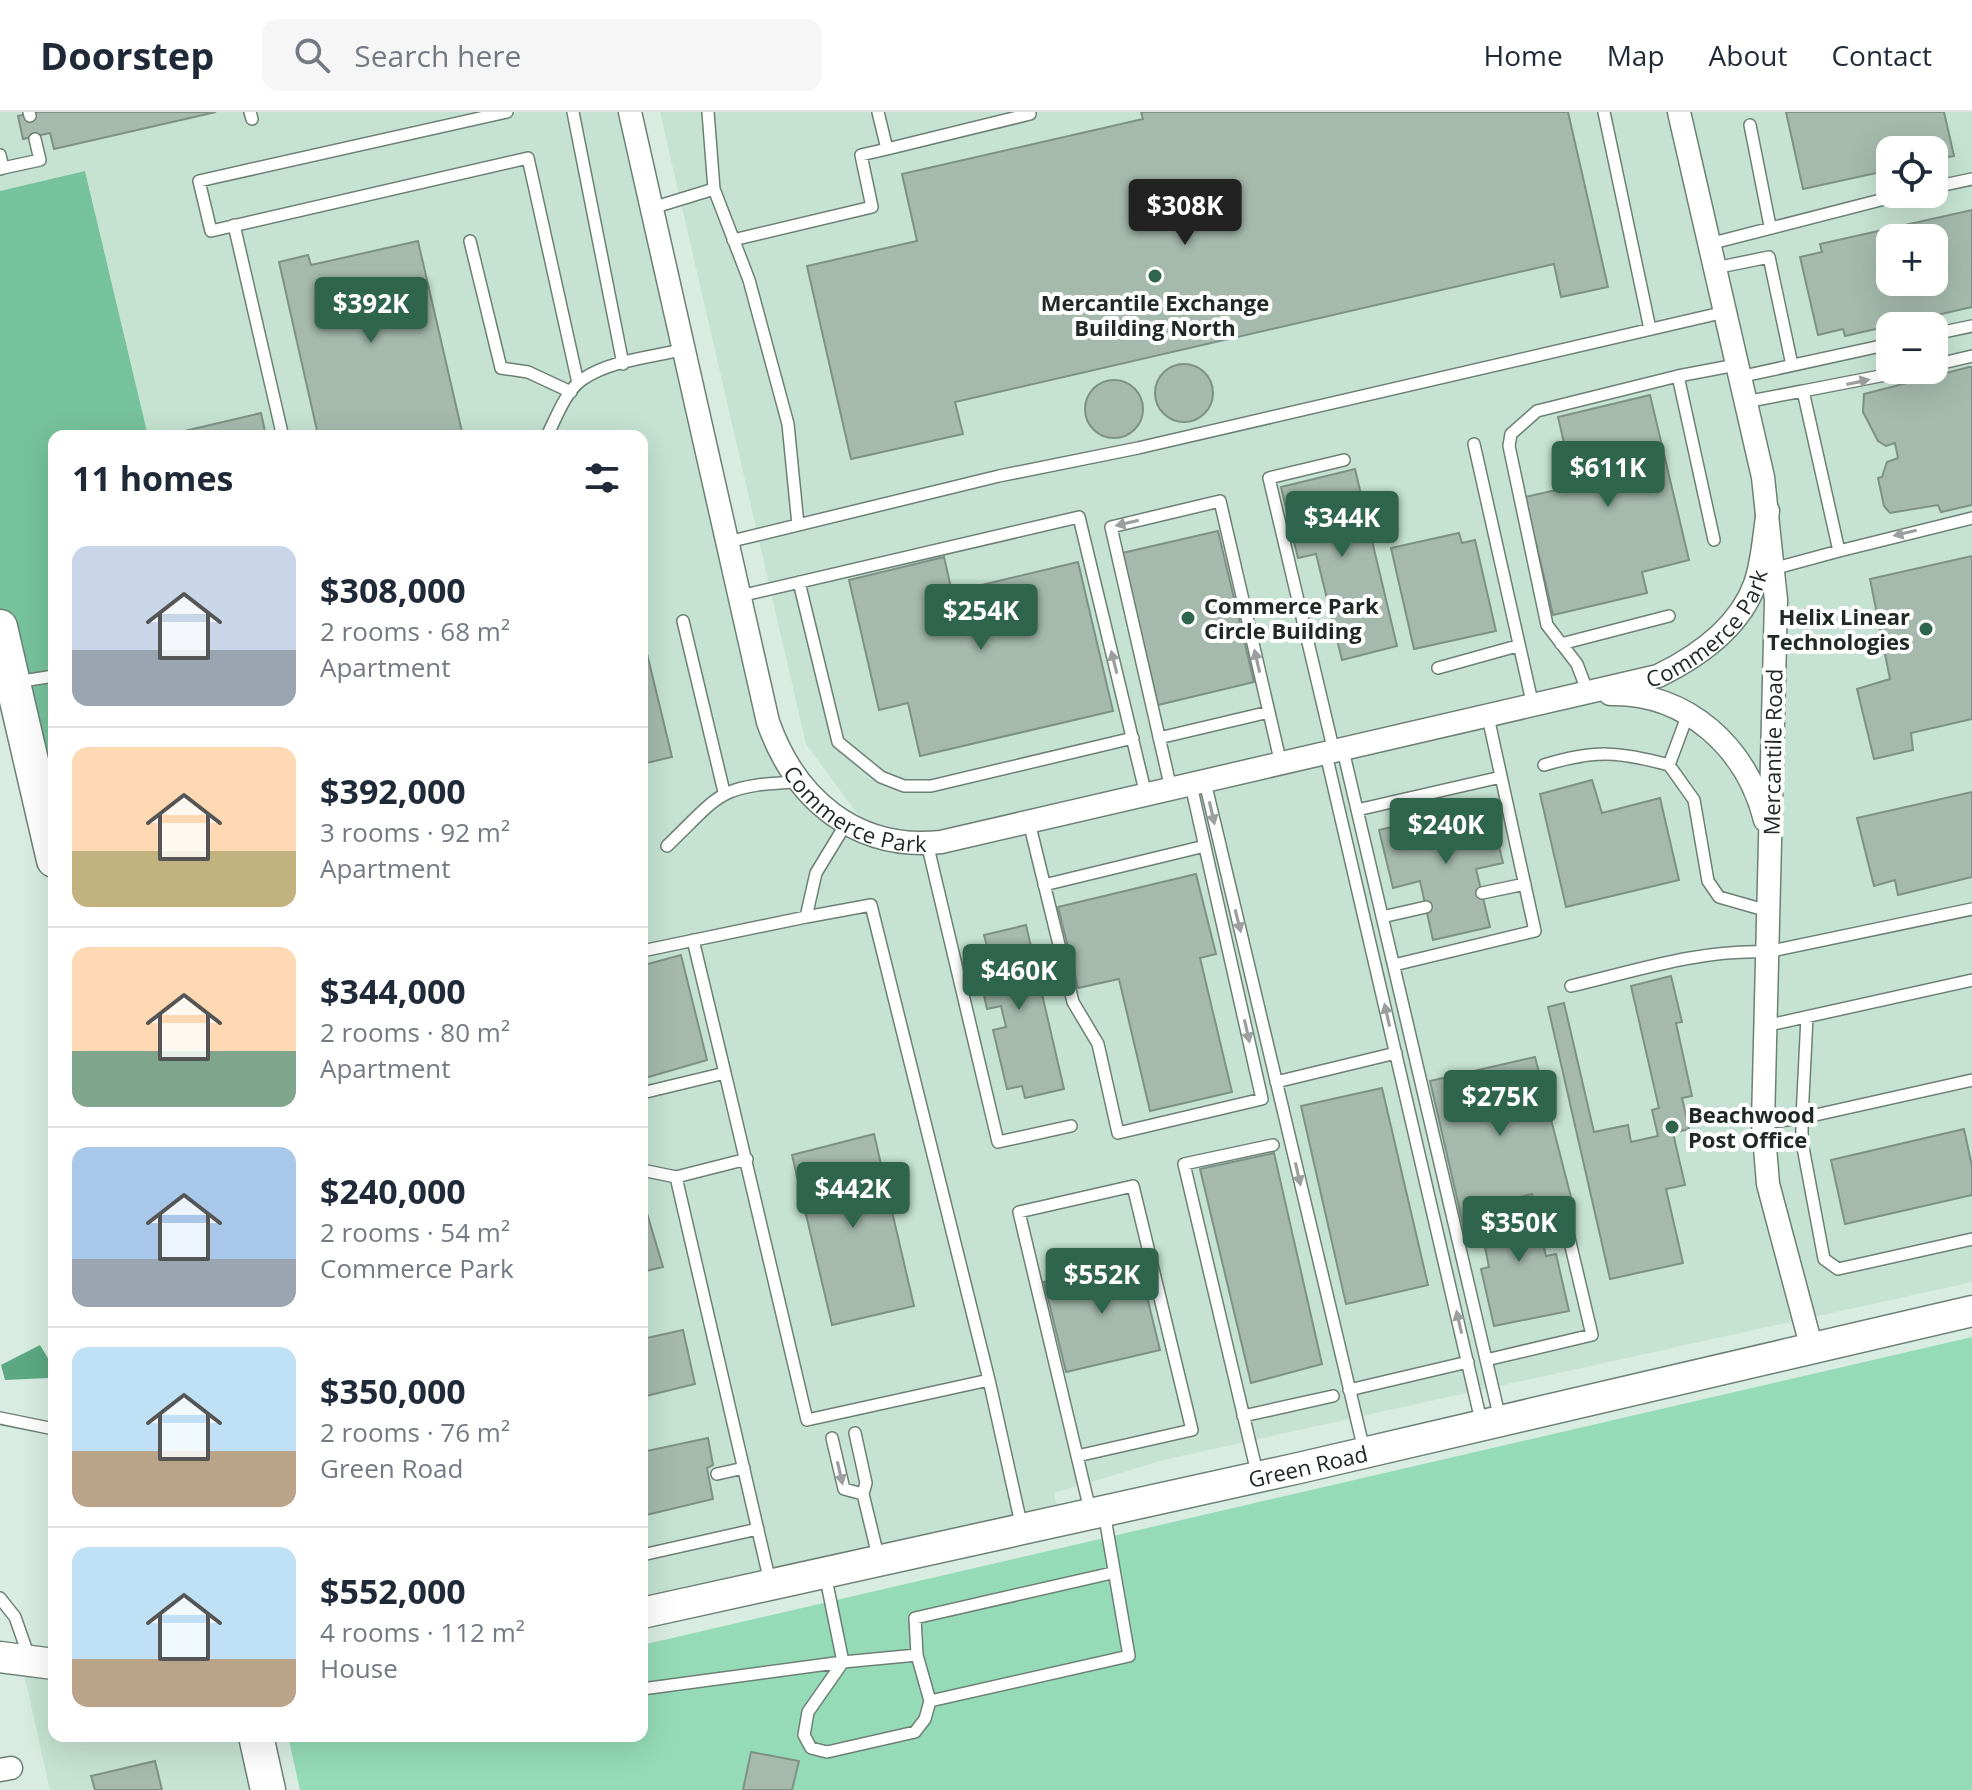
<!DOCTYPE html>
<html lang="en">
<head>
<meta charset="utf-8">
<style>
  body { margin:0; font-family:"Open Sans",sans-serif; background:#f6f6f7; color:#1f2937; height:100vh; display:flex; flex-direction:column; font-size:30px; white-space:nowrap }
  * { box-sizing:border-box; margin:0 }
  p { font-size:26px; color:#747a83 }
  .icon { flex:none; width:44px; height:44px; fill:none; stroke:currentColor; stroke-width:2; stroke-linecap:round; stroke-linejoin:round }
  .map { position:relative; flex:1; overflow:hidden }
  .side { position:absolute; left:48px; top:318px; width:600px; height:1312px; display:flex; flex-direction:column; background:#fff; border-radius:16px; box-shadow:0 8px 32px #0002 }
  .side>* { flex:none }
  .fabs { position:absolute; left:1876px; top:24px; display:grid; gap:16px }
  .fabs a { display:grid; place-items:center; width:72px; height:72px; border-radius:16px; background:#fff; box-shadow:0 8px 32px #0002; font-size:40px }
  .price { position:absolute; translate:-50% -68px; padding:0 18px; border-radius:8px; background:#2f654c; color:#fff; font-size:26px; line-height:52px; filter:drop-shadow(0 2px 4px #0008) }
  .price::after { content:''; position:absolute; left:50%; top:48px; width:24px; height:18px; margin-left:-12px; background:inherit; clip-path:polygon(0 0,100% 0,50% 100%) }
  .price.on { background:#222; color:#fff }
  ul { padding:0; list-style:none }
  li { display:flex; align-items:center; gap:24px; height:200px; padding:0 24px }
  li+li { border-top:2px solid #e0e1e3 }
  li span { display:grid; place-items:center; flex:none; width:224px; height:160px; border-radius:16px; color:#555 }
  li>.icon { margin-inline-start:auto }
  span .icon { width:96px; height:96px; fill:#fffc; stroke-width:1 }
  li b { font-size:34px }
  h2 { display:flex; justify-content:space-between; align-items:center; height:96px; padding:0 24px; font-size:34px }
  header { display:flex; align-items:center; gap:48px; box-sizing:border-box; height:112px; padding:0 40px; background:#fff; border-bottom:2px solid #e0e1e3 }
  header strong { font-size:38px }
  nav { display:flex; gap:44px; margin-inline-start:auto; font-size:28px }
  .search { width:560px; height:72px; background:#f6f6f7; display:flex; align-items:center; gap:20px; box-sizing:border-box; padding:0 28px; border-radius:16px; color:#747a83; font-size:30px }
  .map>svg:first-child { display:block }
</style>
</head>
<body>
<header>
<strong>Doorstep</strong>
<div class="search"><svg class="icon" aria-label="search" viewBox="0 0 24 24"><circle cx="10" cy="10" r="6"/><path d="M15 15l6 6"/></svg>Search here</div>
<nav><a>Home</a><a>Map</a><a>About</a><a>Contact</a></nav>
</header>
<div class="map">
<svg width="1972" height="1678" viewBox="0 0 1972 1678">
  <rect width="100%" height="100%" fill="#d8ece1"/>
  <path fill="#c5e2d2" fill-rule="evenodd" d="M0,0H630L768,610L796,670L870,719L806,632L660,0H1972V1170L1167,1347L1054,1381L1060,1410L642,1502V324H148L85,59L0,79ZM1890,38H1934V82H1890ZM1890,126H1934V170H1890ZM1890,214H1934V258H1890Z
    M21,1548L54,1552V1624H256L268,1678H50Z"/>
  <path fill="#95dbb7" d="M1972,1225V1678H300L288,1624H642V1533Z"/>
  <path fill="#76c29c" d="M85,59L148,324H54V748L0,515V79Z"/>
  <path fill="#5ba883" d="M40,1233L49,1248L48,1266L5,1268L1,1253Z"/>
  <path fill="#a5b9ad" stroke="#7e9187" stroke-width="2" fill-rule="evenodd" d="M36,0H216L54,37L50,21L23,27L18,4Z
    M1141,0H1568L1608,175L1561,185L1554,152L955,290L963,322L851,347L807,154L917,129L902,62L1143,7Z
    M1786,0H1944L1954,44L1934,48V38H1890V58L1803,77Z
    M1972,98V195L1845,224L1843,217L1818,223L1800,145L1822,140L1820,132ZM1890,126H1934V170H1890Z
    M418,129L463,324H314L318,323L279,150L308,143L311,153Z
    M1155 281a29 29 0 1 1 58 0a29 29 0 1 1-58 0Z
    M1969,255H1972V393L1941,400L1938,393L1890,401L1884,394L1878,366L1882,365L1887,350L1898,346L1895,331L1886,334L1878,329L1863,300L1864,282Z
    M1085 297a29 29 0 1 1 58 0a29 29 0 1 1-58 0Z
    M1650,283L1689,448L1642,460L1647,481L1553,503L1525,385L1574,374L1558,305Z
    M261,301L266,324H181L180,320Z
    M1355,357L1397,534L1342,548L1316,442L1298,446L1281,375Z
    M1218,419L1254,570L1158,593L1122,441Z
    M1459,421L1462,431L1475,428L1496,519L1414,537L1391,436Z
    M1972,444V607L1911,621L1913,638L1874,647L1857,577L1890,567L1870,467Z
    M944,445L952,480L1078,450L1113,599L920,644L908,591L879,598L849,468Z
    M642,521L672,645L642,652Z
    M1592,668L1602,701L1660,686L1679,768L1566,795L1540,682Z
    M1972,680V765L1898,783L1895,768L1874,774L1857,706Z
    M1489,692L1503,751L1476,757L1490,815L1433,828L1420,769L1393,776L1379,718Z
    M1196,762L1216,842L1200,846L1232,980L1150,999L1119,867L1078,876L1058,795Z
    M1026,813L1064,977L1025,986L1022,974L1007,977L993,918L1006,915L1001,894L987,897L974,837L987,834L984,823Z
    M681,843L707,948L642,967V851L648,852Z
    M1671,864L1682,910L1676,911L1692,984L1682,986L1689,1017L1673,1021L1685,1073L1666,1077L1683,1151L1610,1167L1548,895L1564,891L1594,1020L1628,1013L1631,1030L1658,1024L1652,998L1659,996L1631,874Z
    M1535,945L1572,1089L1536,1098L1532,1082L1477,1095L1481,1112L1464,1117L1430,969Z
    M1382,976L1428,1173L1346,1192L1301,994Z
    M1964,1017L1972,1054V1083L1845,1112L1831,1048Z
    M874,1022L914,1194L832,1213L792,1043Z
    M1274,1041L1322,1252L1251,1271L1200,1057Z
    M1532,1082L1546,1144L1556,1142L1569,1199L1494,1214L1481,1157L1489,1155L1477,1095Z
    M646,1098L663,1155L642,1160V1099Z
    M1138,1148L1160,1238L1066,1260L1044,1170Z
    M683,1218L695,1272L642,1285V1227Z
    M708,1326L713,1353L707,1356L713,1387L642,1404V1340Z
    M751,1640L799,1649L792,1678H743Z
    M155,1649L162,1678H95L91,1664Z"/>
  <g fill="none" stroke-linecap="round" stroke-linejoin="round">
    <g stroke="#6d8076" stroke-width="14">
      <path id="lane" d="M29,0L30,4
        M250,0L252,7
        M507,0L199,69L211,119L528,46L578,271
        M573,0L623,252
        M708,0L714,77
        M878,0L887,37L1030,2
        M1604,0L1650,217
        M1750,13L1770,114
        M0,43L3,56L0,57
        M3,56L40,48L35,27
        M1934,75L1972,67
        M652,96L714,77L749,168L788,312L798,413
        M234,113L282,321
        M733,128L872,95L861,43L887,37
        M470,129L501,256L528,260L571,280
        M1709,132L1904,82
        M1715,156L1769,145L1792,253
        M1934,222L1972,214
        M1934,253L1972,244
        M1678,264L1736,253
        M1739,265L1890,232
        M1803,279L1911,258
        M1745,290L1803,279L1839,439L1769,458
        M547,324C556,306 566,278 583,267C611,248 653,245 685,237
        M1474,332L1533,594
        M728,430L999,364L1138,336L1725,200
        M1839,439L1972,406
        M799,470L838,630L881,665L904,674H931L1133,626
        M740,484L1079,405L1146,683
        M683,509L724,680
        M1561,532L1669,504
        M1438,556L1517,534
        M16,570L54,564
        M1588,581L1577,552L1547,513L1509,334L1511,322L1537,299L1678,264L1714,428
        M1688,602L1669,653L1694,688L1708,769L1719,785L1768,799
        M1159,626L1269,600
        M1343,638L1500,1307
        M1334,640L1269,366L1344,348
        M1326,642L1482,1313
        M1544,653C1594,638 1618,639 1669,653
        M1205,670L1364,1338
        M1171,677L1111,415L1220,389L1281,652
        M1357,698L1501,665
        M1029,710L1073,890L1098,932L1118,1021L1262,987L1191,673
        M927,731L998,1030L1071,1014
        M667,734C722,681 717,674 796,670
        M1044,773L1205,734
        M1482,781L1525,772
        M806,805L871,793L989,1268
        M1382,805L1426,795
        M693,828L725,961
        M642,839L806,805L816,761L847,710
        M1394,853L1535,819L1488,605
        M1571,874C1635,859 1701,837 1767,840L1972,797
        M1807,905L1802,1006L1972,968
        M1765,914L1972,868
        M1276,970L1396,941
        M642,981L725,961L807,1308L989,1268L1022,1416
        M1763,1011L1802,1006V1030L1824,1147L1838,1157L1972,1127
        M642,1058L676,1065L770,1470
        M676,1065L747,1047
        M1486,1248L1592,1223L1561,1092
        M1349,1278L1468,1250
        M1243,1304L1333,1284
        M0,1306L54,1317
        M855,1321L866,1371L863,1382L879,1448
        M832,1326L844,1377L863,1382
        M1077,1344L1192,1318L1133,1074L1019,1100L1083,1369L1091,1402
        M717,1362L744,1356
        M1258,1365L1184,1052L1273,1033
        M642,1443L758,1417
        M825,1462L843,1550L917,1543L930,1589L925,1607L915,1620L827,1640L811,1636L804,1623L808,1600L843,1550
        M0,1486L15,1505L29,1545
        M917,1543L915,1506L1112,1461
        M642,1577L843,1550
        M930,1589L1129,1544L1104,1400"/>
    </g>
    <g stroke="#6d8076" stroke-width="25">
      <g id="street">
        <path id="s1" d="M630,0L768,610C795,687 856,739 941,730L1658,564C1697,545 1739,516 1755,472C1763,450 1764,422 1768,399"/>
        <path d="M1679,0L1763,365L1776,488L1763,1011L1768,1072L1812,1237"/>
        <path d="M1610,582C1687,580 1747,636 1765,708"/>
        <path d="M0,1658L11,1656"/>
      </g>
    </g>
    <g stroke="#6d8076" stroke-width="33">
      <g id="secondary">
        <path id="s2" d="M642,1501L1299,1356L1972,1199"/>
        <path d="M0,1545L54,1552"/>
      </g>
    </g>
    <g stroke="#6d8076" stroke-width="37">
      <path id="primary" d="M0,515L54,748
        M256,1624L268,1678"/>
    </g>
    <use href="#lane" stroke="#fff" stroke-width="11"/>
    <use href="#street" stroke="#fff" stroke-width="22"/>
    <use href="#secondary" stroke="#fff" stroke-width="30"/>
    <use href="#primary" stroke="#fff" stroke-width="34"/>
  </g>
  <defs><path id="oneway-solid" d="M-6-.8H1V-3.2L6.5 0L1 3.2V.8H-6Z" transform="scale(2)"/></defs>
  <g fill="#9b9f9d">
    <use href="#oneway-solid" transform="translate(1858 270) rotate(-12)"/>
    <use href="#oneway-solid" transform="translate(1127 411) rotate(167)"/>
    <use href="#oneway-solid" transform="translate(1905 421) rotate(167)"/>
    <use href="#oneway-solid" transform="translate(1257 549) rotate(-103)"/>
    <use href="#oneway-solid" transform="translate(1114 550) rotate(-104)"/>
    <use href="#oneway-solid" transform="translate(1212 701) rotate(77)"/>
    <use href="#oneway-solid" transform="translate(1238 809) rotate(76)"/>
    <use href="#oneway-solid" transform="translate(1387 903) rotate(-103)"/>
    <use href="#oneway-solid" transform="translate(1247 919) rotate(77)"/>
    <use href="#oneway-solid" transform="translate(1298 1062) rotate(77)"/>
    <use href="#oneway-solid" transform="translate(1459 1210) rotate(-103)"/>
    <use href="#oneway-solid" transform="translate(840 1361) rotate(77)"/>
  </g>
  <g fill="#2f654c" stroke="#fff" stroke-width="3">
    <circle cx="1155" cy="164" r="8"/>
    <circle cx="1188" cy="506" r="8"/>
    <circle cx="1926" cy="517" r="8"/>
    <circle cx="1672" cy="1015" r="8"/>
  </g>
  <g text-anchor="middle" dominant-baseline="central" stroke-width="8" stroke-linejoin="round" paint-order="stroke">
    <g font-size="22" font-weight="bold" fill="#212925" stroke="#fff" text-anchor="start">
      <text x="1155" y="190" text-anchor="middle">Mercantile Exchange<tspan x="1155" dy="25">Building North</tspan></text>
      <text x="1204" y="493">Commerce Park<tspan x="1204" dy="25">Circle Building</tspan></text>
      <text x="1910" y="504" text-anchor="end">Helix Linear<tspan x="1910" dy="25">Technologies</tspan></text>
      <text x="1688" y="1002">Beachwood<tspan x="1688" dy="25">Post Office</tspan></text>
    </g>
    <g font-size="22" fill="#212925" stroke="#fff">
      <text stroke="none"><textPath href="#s1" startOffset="1660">Commerce Park</textPath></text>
      <text transform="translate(1772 640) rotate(-89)">Mercantile Road</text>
      <text stroke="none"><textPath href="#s1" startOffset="758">Commerce Park</textPath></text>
      <text stroke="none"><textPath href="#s2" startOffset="682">Green Road</textPath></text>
    </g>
  </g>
</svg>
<div class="fabs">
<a><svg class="icon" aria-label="locate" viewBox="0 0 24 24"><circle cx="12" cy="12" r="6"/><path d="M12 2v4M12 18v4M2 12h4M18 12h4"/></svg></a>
<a>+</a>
<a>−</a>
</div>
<b class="price on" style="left:1185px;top:135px">$308K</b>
<b class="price" style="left:371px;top:233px">$392K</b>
<b class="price" style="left:1608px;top:397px">$611K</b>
<b class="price" style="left:1342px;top:447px">$344K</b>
<b class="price" style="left:981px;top:540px">$254K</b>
<b class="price" style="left:1446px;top:754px">$240K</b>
<b class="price" style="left:1019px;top:900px">$460K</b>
<b class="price" style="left:1500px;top:1026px">$275K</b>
<b class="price" style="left:853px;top:1118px">$442K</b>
<b class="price" style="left:1519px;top:1152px">$350K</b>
<b class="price" style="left:1102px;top:1204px">$552K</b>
<section class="side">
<h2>11 homes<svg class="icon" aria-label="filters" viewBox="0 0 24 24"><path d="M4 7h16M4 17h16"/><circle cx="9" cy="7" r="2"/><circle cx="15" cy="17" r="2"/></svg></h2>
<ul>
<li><span style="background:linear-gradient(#c9d6e8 65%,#9aa5b1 0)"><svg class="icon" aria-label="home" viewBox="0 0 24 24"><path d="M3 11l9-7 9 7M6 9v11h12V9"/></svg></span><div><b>$308,000</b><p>2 rooms · 68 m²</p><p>Apartment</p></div></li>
<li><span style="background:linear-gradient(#ffd9b3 65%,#c2b280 0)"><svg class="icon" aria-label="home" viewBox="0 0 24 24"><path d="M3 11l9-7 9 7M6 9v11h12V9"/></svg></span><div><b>$392,000</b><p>3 rooms · 92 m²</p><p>Apartment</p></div></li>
<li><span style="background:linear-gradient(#ffd9b3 65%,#7fa58c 0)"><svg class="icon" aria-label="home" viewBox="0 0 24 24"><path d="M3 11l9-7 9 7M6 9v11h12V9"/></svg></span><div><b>$344,000</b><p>2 rooms · 80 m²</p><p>Apartment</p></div></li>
<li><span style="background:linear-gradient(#a9c7e8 70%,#9aa5b1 0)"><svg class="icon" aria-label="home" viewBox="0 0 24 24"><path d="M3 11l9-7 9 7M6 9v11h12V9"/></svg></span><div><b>$240,000</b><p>2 rooms · 54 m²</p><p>Commerce Park</p></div></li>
<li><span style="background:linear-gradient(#bfe0f5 65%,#b9a48a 0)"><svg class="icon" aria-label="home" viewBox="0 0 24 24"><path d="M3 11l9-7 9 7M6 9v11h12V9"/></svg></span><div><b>$350,000</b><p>2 rooms · 76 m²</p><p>Green Road</p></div></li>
<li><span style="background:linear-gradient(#bfe0f5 70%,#b9a48a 0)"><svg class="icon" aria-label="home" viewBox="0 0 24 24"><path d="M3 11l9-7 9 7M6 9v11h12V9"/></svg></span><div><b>$552,000</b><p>4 rooms · 112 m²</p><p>House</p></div></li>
</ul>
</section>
</div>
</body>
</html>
